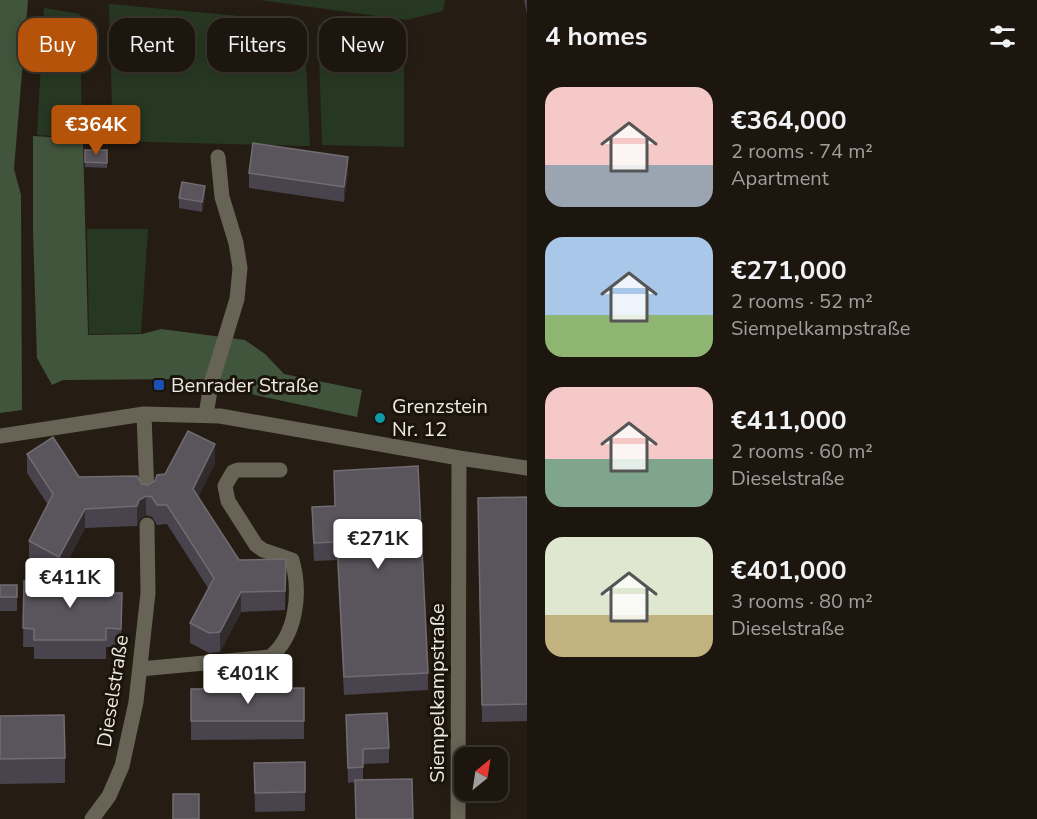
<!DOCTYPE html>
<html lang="en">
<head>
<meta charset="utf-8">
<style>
  body { margin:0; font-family:"Nunito Sans",sans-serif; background:#251f17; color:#f1f3f6; height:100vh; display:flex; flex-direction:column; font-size:22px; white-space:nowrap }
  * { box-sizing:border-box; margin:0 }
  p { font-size:20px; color:#a09f9e }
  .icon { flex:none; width:33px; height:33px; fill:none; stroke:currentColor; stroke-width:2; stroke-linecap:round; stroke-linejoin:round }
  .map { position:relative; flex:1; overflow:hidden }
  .side { display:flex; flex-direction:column; background:#1c160e; width:510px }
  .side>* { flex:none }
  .top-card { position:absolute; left:18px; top:18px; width:418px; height:54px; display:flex; gap:12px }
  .needle { width:39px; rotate:30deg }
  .tools { position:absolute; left:454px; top:747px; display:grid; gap:12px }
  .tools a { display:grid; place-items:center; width:54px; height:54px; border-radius:12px; background:#1c160e; box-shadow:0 3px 15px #0003,0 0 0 2px #3a352e; font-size:30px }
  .price { position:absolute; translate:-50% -51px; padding:0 14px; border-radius:6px; background:#fff; color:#222; font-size:20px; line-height:39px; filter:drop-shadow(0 2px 3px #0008) }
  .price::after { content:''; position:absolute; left:50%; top:36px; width:18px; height:14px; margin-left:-9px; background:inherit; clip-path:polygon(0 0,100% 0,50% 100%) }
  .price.current { background:#b45309; color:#fff }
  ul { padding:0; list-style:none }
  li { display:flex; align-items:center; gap:18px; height:150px; padding:0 18px }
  li span { display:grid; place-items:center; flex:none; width:168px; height:120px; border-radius:18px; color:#555 }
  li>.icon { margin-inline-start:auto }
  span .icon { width:72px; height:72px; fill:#fffc; stroke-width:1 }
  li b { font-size:26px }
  h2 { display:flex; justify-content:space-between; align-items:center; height:72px; padding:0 18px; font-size:26px }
  .pill { padding:0 21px; border-radius:18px; background:#1c160e; box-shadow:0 3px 15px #0003,0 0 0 2px #3a352e; font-size:21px; line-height:54px }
  .pill.current { background:#b45309; color:#fff }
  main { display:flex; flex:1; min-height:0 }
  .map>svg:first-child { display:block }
</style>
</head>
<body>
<main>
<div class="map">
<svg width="527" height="819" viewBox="0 0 527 819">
  <rect width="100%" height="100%" fill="#251d13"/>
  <path fill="#273822" d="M260,0H445L443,11L406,20Z
    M109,4L304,22L310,146L113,141Z
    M44,8L80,14L82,138L37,135Z
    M318,25L404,31V147L322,145Z
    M87,229H148L141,333L89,334Z"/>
  <path fill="#41553c" d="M0,0H28L14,169L21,195L22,410L0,413Z
    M33,136L83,139L88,335L142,334L161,329L245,340L265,354L284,374L362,390L357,417L182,379L63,380L52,385L37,358L33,232Z"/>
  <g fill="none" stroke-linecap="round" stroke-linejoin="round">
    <path stroke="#676355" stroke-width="15" d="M144,414L147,495
      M206,415L211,384L237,299L240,268L236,243L222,197L218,157
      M0,436L144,414L220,416L459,458L527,468
      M140,669L270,657C297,635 301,592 292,560L263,550L256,545L228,501L225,486L233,472L238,470H280
      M92,819L109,796L122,766L136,702L148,593L147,525
      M458,819L459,458"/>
  </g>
  <path fill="#48434c" d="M524,0H527V14Z
    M85,150H107V168L85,167Z
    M348,172L344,202L249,188V173Z
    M205,196L202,212L179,208V198Z
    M27,454L79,477L148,485L165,474L215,463L198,497L239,560L286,559L285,610L241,612L220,652L209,653L190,643V623L208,588L167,524L157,525L152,517L146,515L139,520L137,526L85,528L60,576L65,581L105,593H122L121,647H106V659H34V647H23L24,581H36L59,576L29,561V541L48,505L27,473Z
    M334,471L428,673V690L344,695L337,560L314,561L312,525V507L335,506Z
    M527,497V721L482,722L478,515Z
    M0,585H17V611H0Z
    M304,688V739L191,740V689Z
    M346,715L389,748V763L363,764V780L355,782L348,783Z
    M0,716L65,758V783L0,784Z
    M305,762V811L255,812L254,763Z"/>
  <path fill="#332c2f" d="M348,157V172L344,202V187Z
    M205,186V196L202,212V202Z
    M215,444V463L193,508V489Z
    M146,496V515L139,520L137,526V506L139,500Z
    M85,509V528L59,577V557Z
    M241,592V612L220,652V632Z"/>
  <path fill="#5a545c" stroke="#716c71" stroke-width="1.5" d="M253,143L348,157L344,187L249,173Z
    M85,150H107V163L85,162Z
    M182,182L205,186L202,202L179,198Z
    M188,431L215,444L193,489L239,560L286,559L285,591L241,592L220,632L209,633L190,623L214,578L167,505H157L152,497L146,496L139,500L137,506L85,509L59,557L29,541L53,494L27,454L53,437L79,477L137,476L142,484L148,485L155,481L157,475L165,474Z
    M418,466L428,673L344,677L337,542L314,543L312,507L335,506L334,471Z
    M527,497V704L482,705L478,498Z
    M36,576H64L65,581L105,580V593H122L121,629L106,628V640H34V629L23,628L24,581H36Z
    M0,585H17V597H0Z
    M304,688V721H191V689Z
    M387,713L389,748L363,749V767L348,768L346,715Z
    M64,715L65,758L0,759V716Z
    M305,762V792L255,793L254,763Z
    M412,779L413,819H356L355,780Z
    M173,794H199V819H173Z"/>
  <rect fill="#1a4fb4" stroke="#1b140a" stroke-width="2" x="153" y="379" width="12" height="12" rx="3"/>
  <circle fill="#0f9aa8" stroke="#1b140a" stroke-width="2" cx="380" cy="418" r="6"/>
  <g text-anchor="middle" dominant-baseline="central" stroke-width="6" stroke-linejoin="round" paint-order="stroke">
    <g font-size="20" fill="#eee9e2" stroke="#1b140a" text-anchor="start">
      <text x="171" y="385">Benrader Straße</text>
      <text x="392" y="406">Grenzstein<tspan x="392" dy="23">Nr. 12</tspan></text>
    </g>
    <g font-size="20" fill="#eee9e2" stroke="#1b140a">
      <text transform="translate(113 691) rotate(-81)">Dieselstraße</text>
      <text transform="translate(437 693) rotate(-90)">Siempelkampstraße</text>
    </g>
  </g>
</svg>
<div class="tools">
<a><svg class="needle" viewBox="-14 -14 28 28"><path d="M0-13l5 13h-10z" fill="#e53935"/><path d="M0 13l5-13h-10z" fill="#a09f9e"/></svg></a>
</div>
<b class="price current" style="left:96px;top:156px">€364K</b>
<b class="price" style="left:378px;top:570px">€271K</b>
<b class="price" style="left:70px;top:609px">€411K</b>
<b class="price" style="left:248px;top:705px">€401K</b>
<div class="top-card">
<a class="pill current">Buy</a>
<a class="pill">Rent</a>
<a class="pill">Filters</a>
<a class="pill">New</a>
</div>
</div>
<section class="side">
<h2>4 homes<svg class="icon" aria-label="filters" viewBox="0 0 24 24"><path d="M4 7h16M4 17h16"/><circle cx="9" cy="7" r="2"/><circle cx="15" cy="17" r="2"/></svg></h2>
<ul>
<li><span style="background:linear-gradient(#f6c9c9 65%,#9aa5b1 0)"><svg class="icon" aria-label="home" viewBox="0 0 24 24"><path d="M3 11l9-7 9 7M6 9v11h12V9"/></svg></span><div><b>€364,000</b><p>2 rooms · 74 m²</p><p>Apartment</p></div></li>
<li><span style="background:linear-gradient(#a9c7e8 65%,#8fb573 0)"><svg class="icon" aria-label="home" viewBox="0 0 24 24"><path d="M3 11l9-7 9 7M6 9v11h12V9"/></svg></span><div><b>€271,000</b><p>2 rooms · 52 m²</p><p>Siempelkampstraße</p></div></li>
<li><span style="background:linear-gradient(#f6c9c9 60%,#7fa58c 0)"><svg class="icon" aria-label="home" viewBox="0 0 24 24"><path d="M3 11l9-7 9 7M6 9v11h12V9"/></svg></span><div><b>€411,000</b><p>2 rooms · 60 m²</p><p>Dieselstraße</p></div></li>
<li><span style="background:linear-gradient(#dfe7d0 65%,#c2b280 0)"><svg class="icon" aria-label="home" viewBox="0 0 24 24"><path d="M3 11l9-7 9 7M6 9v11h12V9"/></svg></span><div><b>€401,000</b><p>3 rooms · 80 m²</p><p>Dieselstraße</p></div></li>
</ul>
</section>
</main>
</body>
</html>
